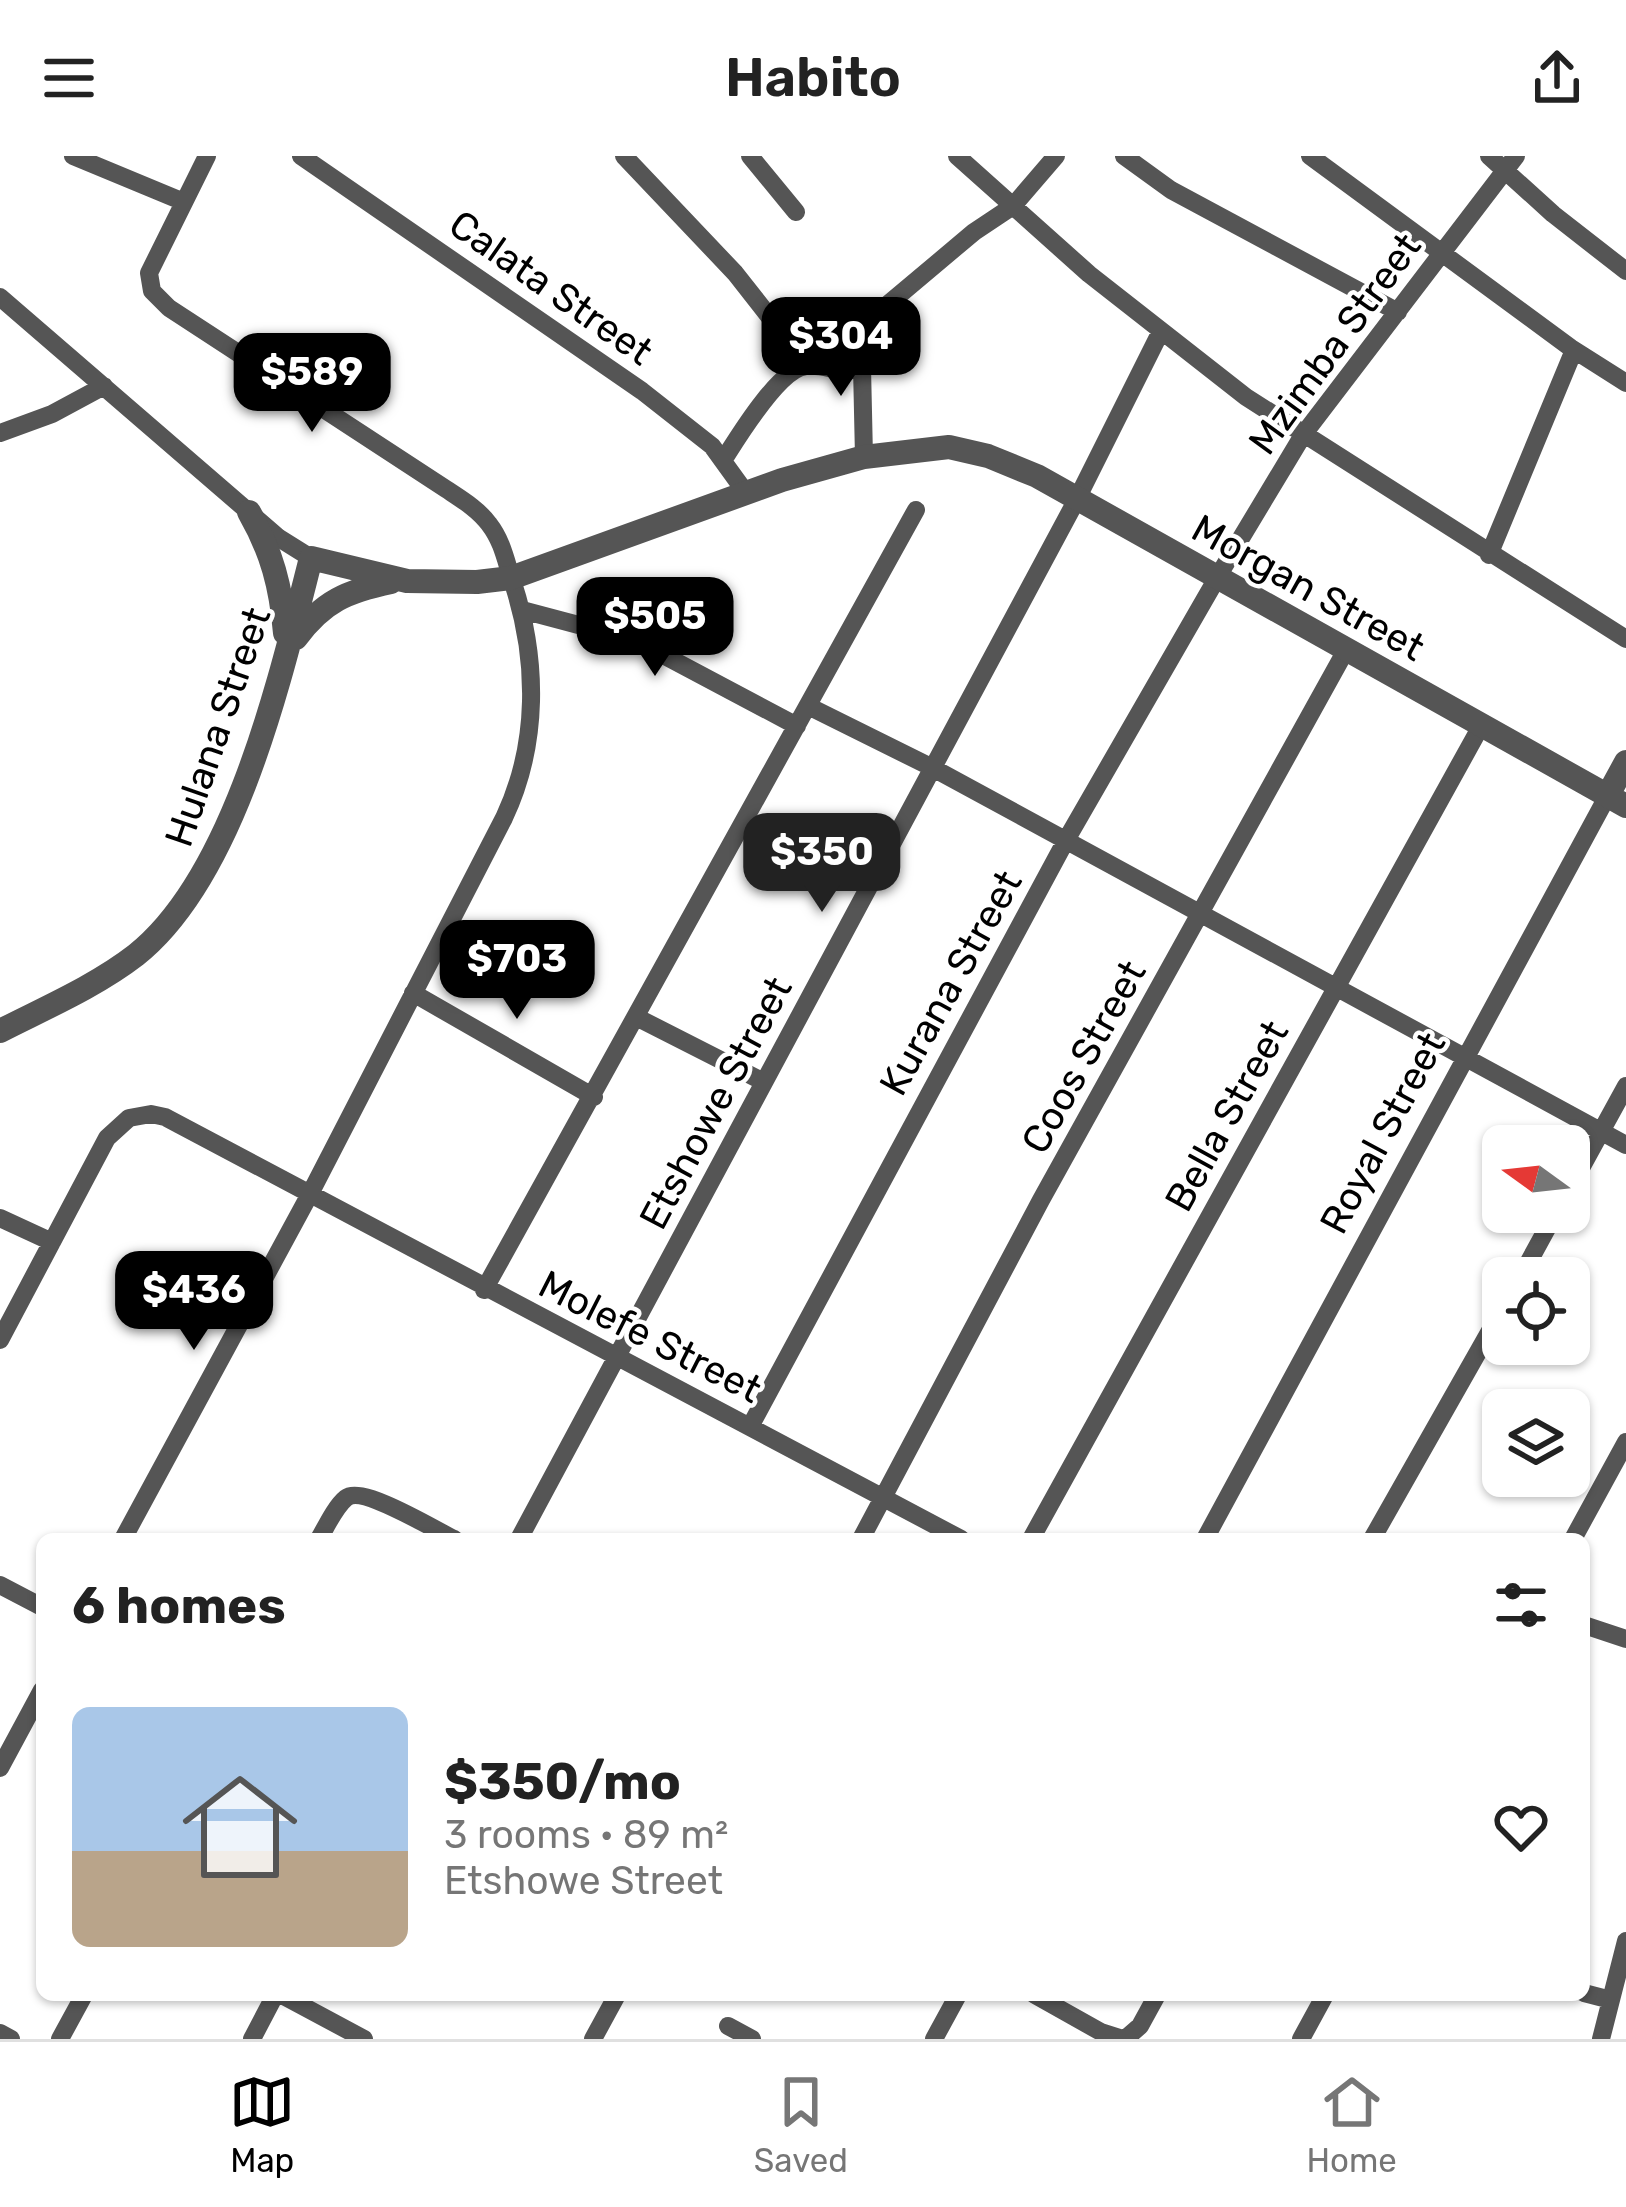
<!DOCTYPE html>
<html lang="en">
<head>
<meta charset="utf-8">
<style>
  body { margin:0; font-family:Rubik,sans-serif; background:#f6f6f6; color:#222; height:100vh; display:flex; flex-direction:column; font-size:45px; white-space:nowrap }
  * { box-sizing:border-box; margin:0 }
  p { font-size:39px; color:#767676 }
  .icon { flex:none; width:66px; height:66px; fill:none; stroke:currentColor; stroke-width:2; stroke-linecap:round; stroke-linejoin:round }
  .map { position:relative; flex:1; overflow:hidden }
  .details { position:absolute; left:36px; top:1377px; width:1554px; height:468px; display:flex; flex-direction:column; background:#fff; border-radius:18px; box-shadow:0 3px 9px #0004 }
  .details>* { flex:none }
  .needle { width:78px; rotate:285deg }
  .buttons { position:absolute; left:1482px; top:969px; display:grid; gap:24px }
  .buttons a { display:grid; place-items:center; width:108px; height:108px; border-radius:18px; background:#fff; box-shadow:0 3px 9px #0004; font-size:60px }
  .price { position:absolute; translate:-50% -102px; padding:0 27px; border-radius:24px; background:#000; color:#fff; font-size:39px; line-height:78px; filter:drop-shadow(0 3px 6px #0008) }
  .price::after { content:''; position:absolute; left:50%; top:72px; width:36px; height:27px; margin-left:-18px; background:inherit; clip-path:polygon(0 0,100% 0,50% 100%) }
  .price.active { background:#222; color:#fff }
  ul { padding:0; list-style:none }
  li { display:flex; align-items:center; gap:36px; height:300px; padding:0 36px }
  li span { display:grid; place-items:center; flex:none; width:336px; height:240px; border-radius:18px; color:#555 }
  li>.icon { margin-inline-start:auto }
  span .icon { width:144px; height:144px; fill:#fffc; stroke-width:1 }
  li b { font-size:51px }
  h2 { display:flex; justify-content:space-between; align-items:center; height:144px; padding:0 36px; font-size:51px }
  header { display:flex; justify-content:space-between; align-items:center; height:156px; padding:0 36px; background:#fff; font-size:54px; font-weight:600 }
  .dock { display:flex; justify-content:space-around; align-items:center; height:168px; border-top:3px solid #e0e0e0; background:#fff; font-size:33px; color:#767676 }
  .dock a { display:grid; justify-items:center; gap:6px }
  .dock .active { color:#000 }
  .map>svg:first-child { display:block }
</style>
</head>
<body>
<header><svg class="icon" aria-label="menu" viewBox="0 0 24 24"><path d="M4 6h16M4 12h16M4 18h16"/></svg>Habito<svg class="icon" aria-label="share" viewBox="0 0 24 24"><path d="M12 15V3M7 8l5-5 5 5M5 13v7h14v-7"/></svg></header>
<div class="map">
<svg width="1626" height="1883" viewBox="0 0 1626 1883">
  <rect width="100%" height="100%" fill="#fff"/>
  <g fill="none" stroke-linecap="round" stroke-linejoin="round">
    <path stroke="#555" stroke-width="18" d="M73,0L184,46
      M301,0L642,235L712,290L746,337
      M624,0L735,117L808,210
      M750,0L796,56
      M957,0L1089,118L1246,241L1626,483
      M1124,0L1171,34L1398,156
      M1310,0L1571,192L1626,227
      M1489,0L1553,58L1626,115
      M0,141L279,382L311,402
      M0,277L52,258L104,230
      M864,301L862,211L875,188L886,150L974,76L1013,50L1056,0
      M724,303C738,281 779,213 806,210C827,207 842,221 862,211
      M1489,399L1574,194
      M522,454L635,484L797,570
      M808,550L931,611L1626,989
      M413,837L594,941
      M636,861L764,926
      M1569,1034L1626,930
      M0,1062L52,1086
      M1520,1122L1556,1056
      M484,1134L916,354
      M0,1184L107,982L129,962L151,958L165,961L961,1383
      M751,1269L1065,686L1217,422L1303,279L1516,0
      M123,1383L311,1036L504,662C539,588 538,504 513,427C506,406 503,386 489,368C478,353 461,343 446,333L169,152L152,135L149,117L207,0
      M319,1383C326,1371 335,1351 346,1342C362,1329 435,1374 454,1383
      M519,1383L1077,343L1160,177
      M861,1383L1041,1044L1346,494
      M1031,1383L1481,570
      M1205,1383L1608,639
      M1372,1383L1503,1152
      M1573,1383L1626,1286
      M0,1429L42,1451
      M1584,1469L1626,1483
      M0,1612L42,1534
      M1584,1837L1611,1844
      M282,1839L364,1883
      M1035,1839L1101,1876L1123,1883
      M728,1870L752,1883
      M0,1877L11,1883
      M60,1883L84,1839
      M252,1883L275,1839
      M593,1883L617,1839
      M934,1883L958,1839
      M1125,1883L1140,1870L1157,1839
      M1301,1883L1325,1839
      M1601,1883L1626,1785"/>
    <path stroke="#555" stroke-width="24" d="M249,356C272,396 281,431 285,477
      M296,482C323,445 348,435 391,426
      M1608,639L1626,606
      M0,875C45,852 96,830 136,799C235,720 280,523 311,402L407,425L477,426L511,422L782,324L864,301L949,291L988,300L1037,320L1626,650"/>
  </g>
  <g text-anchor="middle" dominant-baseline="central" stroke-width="9" stroke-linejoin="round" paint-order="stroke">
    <g font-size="39" fill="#000" stroke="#fff">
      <text transform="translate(551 132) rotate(35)">Calata Street</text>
      <text transform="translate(1335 188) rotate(-54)">Mzimba Street</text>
      <text transform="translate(1308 432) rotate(29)">Morgan Street</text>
      <text transform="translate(218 571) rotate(-71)">Hulana Street</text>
      <text transform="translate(951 827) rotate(-61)">Kurana Street</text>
      <text transform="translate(1084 901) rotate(-61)">Coos Street</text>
      <text transform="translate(716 947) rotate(-62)">Etshowe Street</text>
      <text transform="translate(1227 960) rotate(-61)">Bella Street</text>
      <text transform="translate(1383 977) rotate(-62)">Royal Street</text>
      <text transform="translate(650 1181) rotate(27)">Molefe Street</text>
    </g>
  </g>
</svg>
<div class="buttons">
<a><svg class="needle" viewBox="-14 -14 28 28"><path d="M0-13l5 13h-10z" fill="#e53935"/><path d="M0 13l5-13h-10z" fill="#767676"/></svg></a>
<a><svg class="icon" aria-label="locate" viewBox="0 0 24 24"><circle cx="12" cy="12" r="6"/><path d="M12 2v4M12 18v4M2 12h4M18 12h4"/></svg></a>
<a><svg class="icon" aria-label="layers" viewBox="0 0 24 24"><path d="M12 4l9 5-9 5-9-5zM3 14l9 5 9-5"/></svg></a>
</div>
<b class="price" style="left:841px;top:243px">$304</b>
<b class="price" style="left:312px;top:279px">$589</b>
<b class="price" style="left:655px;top:523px">$505</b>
<b class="price active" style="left:822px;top:759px">$350</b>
<b class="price" style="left:517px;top:866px">$703</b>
<b class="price" style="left:194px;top:1197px">$436</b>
<section class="details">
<h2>6 homes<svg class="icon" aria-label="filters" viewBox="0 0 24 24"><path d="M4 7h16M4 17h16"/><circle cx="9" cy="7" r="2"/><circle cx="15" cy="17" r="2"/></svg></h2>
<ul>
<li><span style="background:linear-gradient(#a9c7e8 60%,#b9a48a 0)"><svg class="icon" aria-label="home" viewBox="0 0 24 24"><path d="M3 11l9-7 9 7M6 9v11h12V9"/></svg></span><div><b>$350/mo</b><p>3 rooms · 89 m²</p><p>Etshowe Street</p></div><svg class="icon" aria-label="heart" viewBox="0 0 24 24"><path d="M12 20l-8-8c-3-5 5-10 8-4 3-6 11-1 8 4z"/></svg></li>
</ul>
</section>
</div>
<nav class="dock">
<a class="active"><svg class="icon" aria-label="map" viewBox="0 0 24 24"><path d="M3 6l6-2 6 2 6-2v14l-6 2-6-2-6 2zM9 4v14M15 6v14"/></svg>Map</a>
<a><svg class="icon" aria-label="saved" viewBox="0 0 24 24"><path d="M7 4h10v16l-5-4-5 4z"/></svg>Saved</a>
<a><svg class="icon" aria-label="home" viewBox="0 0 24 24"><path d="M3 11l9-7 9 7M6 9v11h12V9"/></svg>Home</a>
</nav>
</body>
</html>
